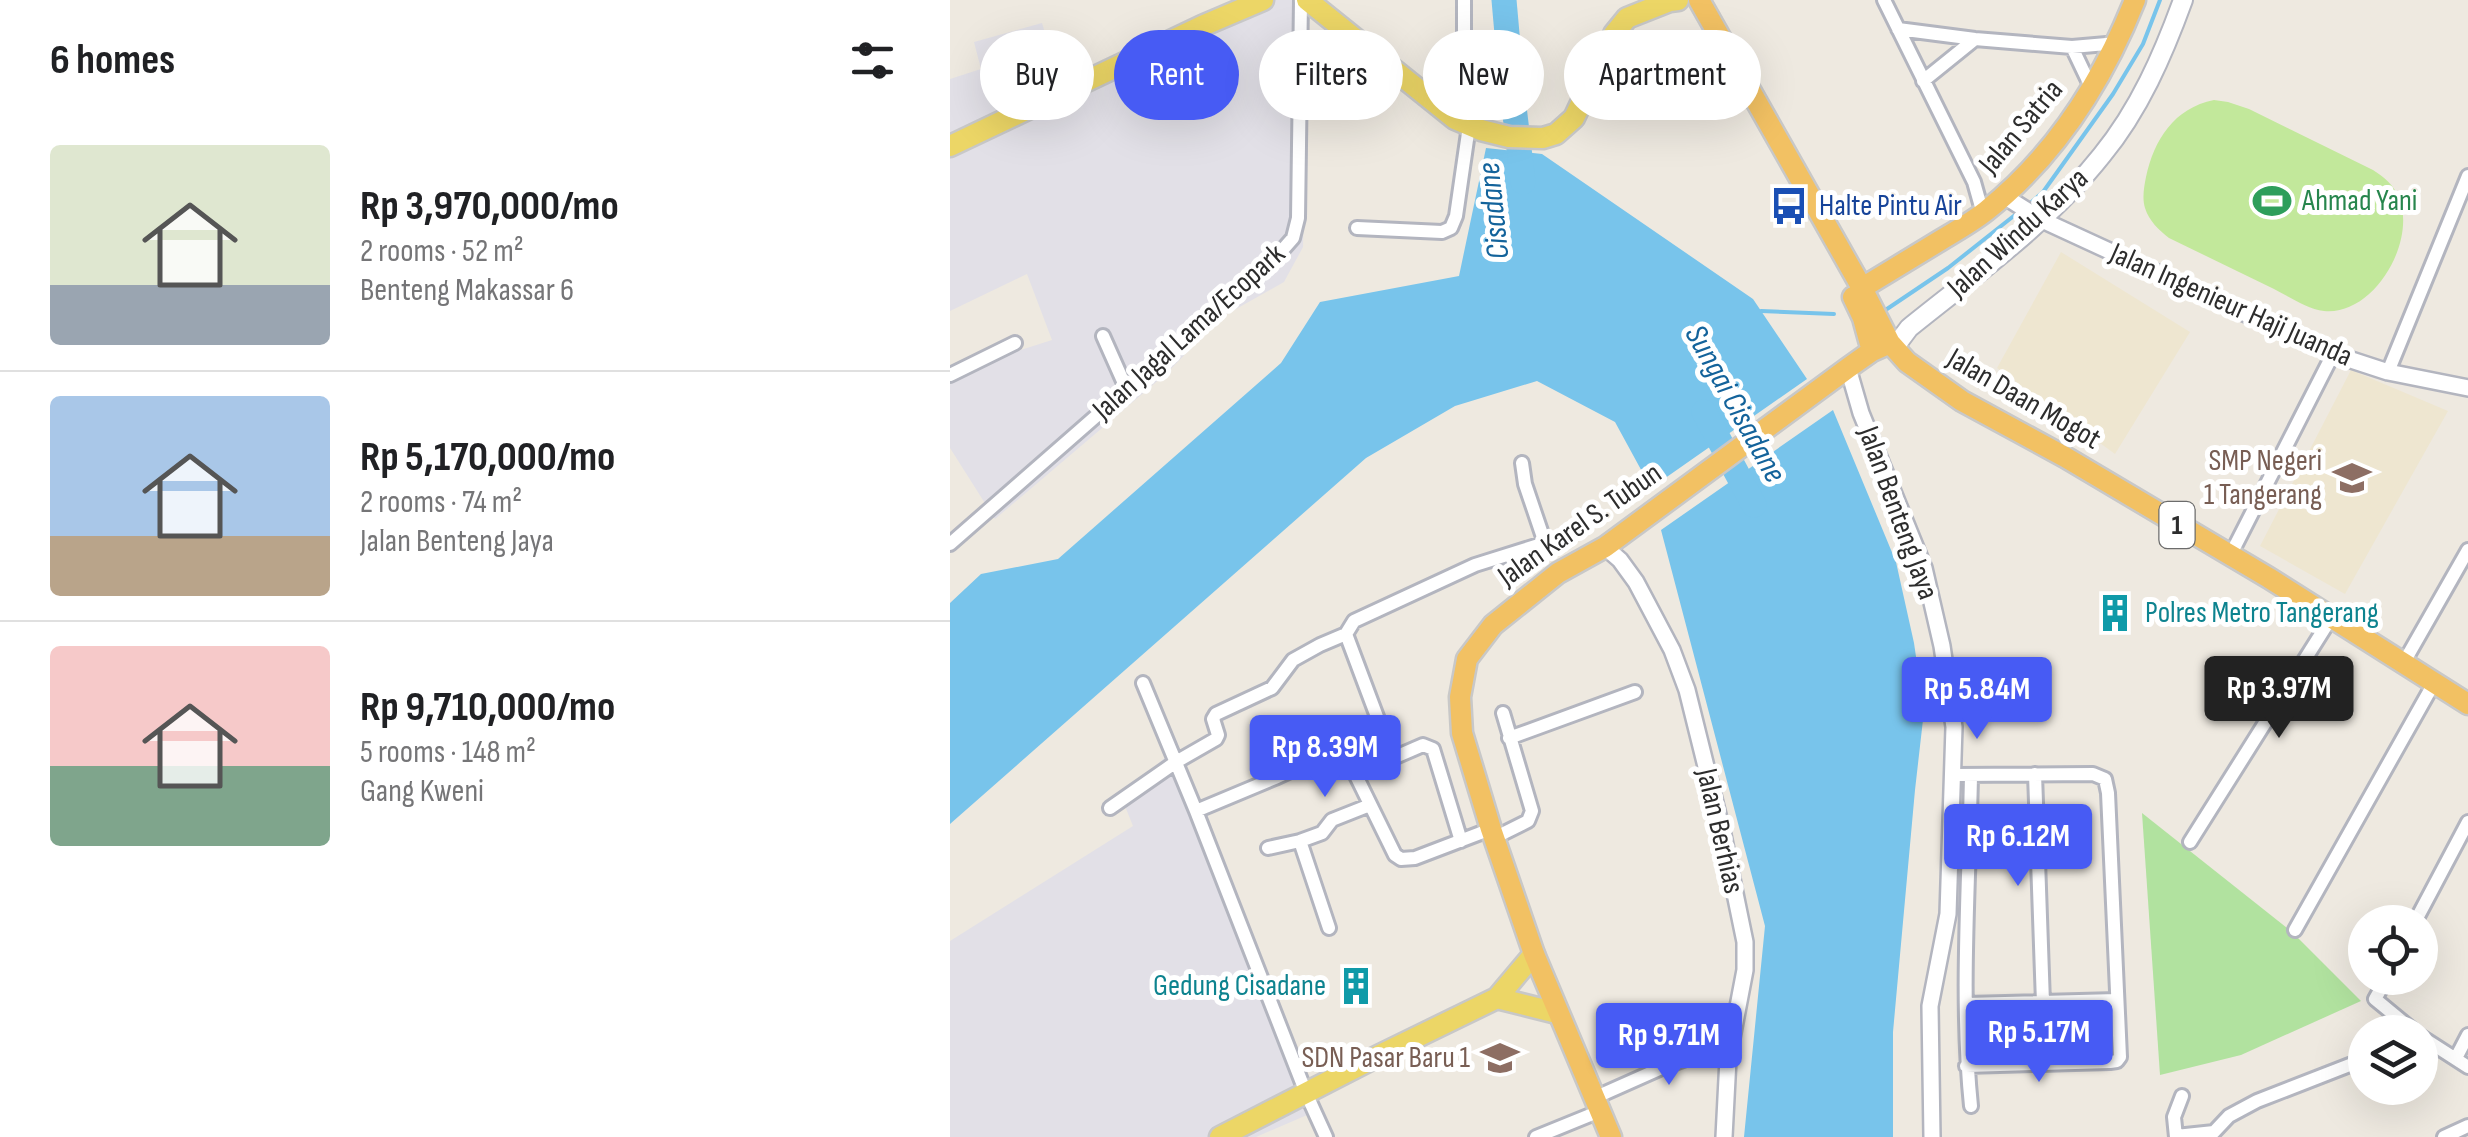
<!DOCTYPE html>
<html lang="en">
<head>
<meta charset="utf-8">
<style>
  body { margin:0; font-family:"Sofia Sans Condensed",sans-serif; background:#f6f6f6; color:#202124; height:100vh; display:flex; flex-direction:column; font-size:38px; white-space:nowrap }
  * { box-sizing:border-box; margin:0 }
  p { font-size:32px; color:#757577 }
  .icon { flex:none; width:55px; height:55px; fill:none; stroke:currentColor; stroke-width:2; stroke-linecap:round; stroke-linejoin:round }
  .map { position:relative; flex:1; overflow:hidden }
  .panel { display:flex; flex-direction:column; background:#fff; width:950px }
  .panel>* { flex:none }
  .hud { position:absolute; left:30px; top:30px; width:950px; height:90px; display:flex; gap:20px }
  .fabs { position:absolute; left:1398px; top:905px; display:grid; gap:20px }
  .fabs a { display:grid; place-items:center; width:90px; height:90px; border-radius:50%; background:#fff; box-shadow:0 10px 40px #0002; font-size:50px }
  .price { position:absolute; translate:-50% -85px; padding:0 22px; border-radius:10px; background:#475bf4; color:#fff; font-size:32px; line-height:65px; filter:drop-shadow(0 2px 5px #0008) }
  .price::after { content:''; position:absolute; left:50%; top:60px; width:30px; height:22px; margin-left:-15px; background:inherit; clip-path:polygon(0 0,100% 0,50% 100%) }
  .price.selected { background:#222; color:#fff }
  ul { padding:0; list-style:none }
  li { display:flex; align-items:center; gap:30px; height:250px; padding:0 50px }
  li+li { border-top:2px solid #e0e0e0 }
  li span { display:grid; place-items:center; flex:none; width:280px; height:200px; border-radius:10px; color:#555 }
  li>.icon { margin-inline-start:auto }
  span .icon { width:120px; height:120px; fill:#fffc; stroke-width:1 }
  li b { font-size:42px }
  h2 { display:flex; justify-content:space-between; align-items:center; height:120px; padding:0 50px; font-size:42px }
  .tag { padding:0 35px; border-radius:45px; background:#fff; box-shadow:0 10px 40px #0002; font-size:35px; line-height:90px }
  .tag.selected { background:#475bf4; color:#fff }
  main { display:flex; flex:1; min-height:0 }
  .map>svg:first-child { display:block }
</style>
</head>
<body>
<main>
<section class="panel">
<h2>6 homes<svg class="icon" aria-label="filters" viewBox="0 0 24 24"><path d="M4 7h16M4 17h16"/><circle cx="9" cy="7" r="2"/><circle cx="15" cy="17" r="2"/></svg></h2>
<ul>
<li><span style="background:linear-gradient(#dfe7d0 70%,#9aa5b1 0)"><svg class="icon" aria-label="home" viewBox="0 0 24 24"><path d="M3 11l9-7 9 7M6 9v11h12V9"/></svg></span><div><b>Rp 3,970,000/mo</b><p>2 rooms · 52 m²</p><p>Benteng Makassar 6</p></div></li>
<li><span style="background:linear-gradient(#a9c7e8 70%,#b9a48a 0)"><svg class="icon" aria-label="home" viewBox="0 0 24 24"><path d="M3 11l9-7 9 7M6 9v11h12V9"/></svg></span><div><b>Rp 5,170,000/mo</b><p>2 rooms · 74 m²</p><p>Jalan Benteng Jaya</p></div></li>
<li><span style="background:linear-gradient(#f6c9c9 60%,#7fa58c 0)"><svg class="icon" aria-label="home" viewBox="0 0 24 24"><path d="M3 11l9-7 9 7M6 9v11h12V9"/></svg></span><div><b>Rp 9,710,000/mo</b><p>5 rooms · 148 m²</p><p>Gang Kweni</p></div></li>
</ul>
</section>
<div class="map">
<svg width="1518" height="1137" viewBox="0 0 1518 1137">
  <rect width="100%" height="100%" fill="#eee9e0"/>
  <path fill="#e2e0e7" d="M290,0H357L359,2L353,247L334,282L270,318L218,372L45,519L0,448V377L15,368L102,340L77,274L0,311V79L31,69L24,42L92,23L100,50L124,43L132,73Z
    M226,748L364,1112L306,1137H0V941L183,826L171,796Z"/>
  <path fill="#eee6d0" d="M1111,252L1240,332L1165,454L1047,368Z
    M1401,370L1498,411L1395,594L1310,546Z"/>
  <path fill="#b1e29f" d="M1192,813L1342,932L1411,1001L1291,1055L1210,1075Z"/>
  <path fill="#c2e89b" d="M1264,100L1278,102L1299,109L1423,170C1434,177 1444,185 1449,198C1467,241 1424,316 1374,311C1357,309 1340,297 1324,289C1289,272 1254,255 1219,238C1209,230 1199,221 1195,208C1192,198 1194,187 1196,177C1204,140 1224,108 1264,100Z"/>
  <path fill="#78c4eb" d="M536,148L592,154L803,299L857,379L701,488L665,422L587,381L505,406L416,458L0,824V603L31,574L108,559L331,363L370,302L509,276Z
    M883,410L946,562L964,643L974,711L965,790L943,1032V1137H794L815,926L711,530Z"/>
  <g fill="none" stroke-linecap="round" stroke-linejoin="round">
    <path stroke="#78c4eb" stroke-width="4" d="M1078,205L1093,192L1163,94L1193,44L1210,0
      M937,309L998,268L1070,211
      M811,311L884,314"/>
    <path stroke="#78c4eb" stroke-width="25" d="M554,0L562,90L573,182
      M754,412L804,505"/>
    <g stroke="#b3b5bf" stroke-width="18">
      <path id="minor" d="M934,0L1024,182L1033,214
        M948,29L1025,39L1122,47L1168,43
        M1122,47L1142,89
        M973,81L1025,39
        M505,119L514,61V0
        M407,228L492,232L501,228L506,216L519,126
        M153,336L177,390
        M1438,372L1518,176
        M0,375L65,343
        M0,544L321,263L343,238L348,218L351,0
        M1280,556L1383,354
        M1453,664L1518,550
        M193,683L246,811L356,1093L376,1137
        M559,738L685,692
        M392,747L429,722L396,634
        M406,774L473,745L483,749L511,841
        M1085,774L1093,1003
        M1004,775L1143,774L1155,779L1158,793L1170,1057L1167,1061L1160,1062L1016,1066
        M160,808L226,762L266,739L268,735L263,719L266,714L322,688L343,660L370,645L396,634L404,621L525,565L595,543L575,484L572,463
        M246,811L325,778L392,747L445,855L451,859L465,858L541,829
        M544,838L578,821L582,811L553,713
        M350,841L372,833L382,820L420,805
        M1240,842L1381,618
        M318,848L350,841L379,928
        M1465,922L1518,822
        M1345,930L1484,683
        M1437,978L1425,999L1465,1032
        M1016,1004L1167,1000
        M1470,1036L1518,1067
        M1506,1058L1518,1035
        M644,1098L716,1066L781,1043
        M1021,1106C1010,999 1019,883 1021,776
        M1226,1136L1264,1132L1279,1116L1307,1101L1415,1059
        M586,1137L650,1111
        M1226,1137L1224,1117L1232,1096
        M1494,1137L1518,1126"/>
    </g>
    <g stroke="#b3b5bf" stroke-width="20">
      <path id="tertiary" d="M1054,196L1092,220L1383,354L1438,372L1518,388
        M898,368L911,413L974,568L992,646L1004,727L998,914L980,1006L982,1137
        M655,547L670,560L686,582L722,650L737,690L773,835L795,942V970L778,1059L774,1137"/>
    </g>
    <g stroke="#b3b5bf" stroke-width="22">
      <path id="secondary" d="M944,348L959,328C1026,274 1098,223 1152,155C1189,110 1213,55 1233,0"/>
    </g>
    <g stroke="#c8c8c8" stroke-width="25">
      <path id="primary" d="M357,0L505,119L531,130L559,137L593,138L606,134L624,118L664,34L677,18L720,1L728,0
        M0,146L252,26L313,0
        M547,998L607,1013
        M270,1137L430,1055L547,998L584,954"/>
    </g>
    <g stroke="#c8c8c8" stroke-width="25">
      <path id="trunk" d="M749,0L912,288L940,343L957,362L1012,401L1115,457L1319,578L1518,704
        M912,288C938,272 965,256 991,240C1006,231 1022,222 1036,211C1105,156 1153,80 1185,0
        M903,297L913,318L922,351
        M661,1137L584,954L541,829L512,733L510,697L517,659L543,625L608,573L655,547L898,368L922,351L940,343"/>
    </g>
    <use href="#minor" stroke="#fff" stroke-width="12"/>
    <use href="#tertiary" stroke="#fff" stroke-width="15"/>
    <use href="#secondary" stroke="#fff" stroke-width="18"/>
    <use href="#primary" stroke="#ecd666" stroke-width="20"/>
    <use href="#trunk" stroke="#f2c163" stroke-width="20"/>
  </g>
  <defs>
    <g id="stadium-bare" transform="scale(3)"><path d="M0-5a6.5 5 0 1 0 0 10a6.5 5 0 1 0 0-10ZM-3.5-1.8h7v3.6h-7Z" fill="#2e9e5b" stroke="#fff" stroke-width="2.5" paint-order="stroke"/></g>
    <g id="bus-bare" transform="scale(3)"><path d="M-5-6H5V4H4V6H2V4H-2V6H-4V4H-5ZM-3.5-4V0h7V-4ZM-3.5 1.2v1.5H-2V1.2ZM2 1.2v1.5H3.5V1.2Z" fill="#1a4fb4" stroke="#fff" stroke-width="2.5" paint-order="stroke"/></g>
    <g id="school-bare" transform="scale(3)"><path d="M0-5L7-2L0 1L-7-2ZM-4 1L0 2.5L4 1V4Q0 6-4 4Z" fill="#8d6e63" stroke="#fff" stroke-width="2.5" paint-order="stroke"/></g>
    <g id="building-bare" transform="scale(3)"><path d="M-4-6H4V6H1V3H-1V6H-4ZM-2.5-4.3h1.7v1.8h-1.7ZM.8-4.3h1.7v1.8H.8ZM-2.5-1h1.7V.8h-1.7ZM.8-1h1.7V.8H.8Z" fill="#0f9aa8" stroke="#fff" stroke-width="2.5" paint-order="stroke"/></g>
  </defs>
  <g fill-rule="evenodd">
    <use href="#stadium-bare" x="1322" y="201"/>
    <use href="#bus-bare" x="839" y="206"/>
    <use href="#school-bare" x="1402" y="478"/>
    <use href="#building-bare" x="1165" y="613"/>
    <use href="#building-bare" x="406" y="986"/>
    <use href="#school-bare" x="550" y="1058"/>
  </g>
  <g text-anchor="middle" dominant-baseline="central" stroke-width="10" stroke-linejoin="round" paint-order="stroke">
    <rect fill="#fff" stroke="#6c6c6c" stroke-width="2.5" x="1209.5" y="502" width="35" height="46" rx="8"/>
    <g font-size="28" font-weight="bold" fill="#2d2d2d">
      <text x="1227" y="525">1</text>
    </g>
    <g font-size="30" fill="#2d2d2d" stroke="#fff">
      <text transform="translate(1071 127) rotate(-50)">Jalan Satria</text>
      <text transform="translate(1068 233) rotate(-42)">Jalan Windu Karya</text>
      <text transform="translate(1281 305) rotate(24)">Jalan Ingenieur Haji Juanda</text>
      <text transform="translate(239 332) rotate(-42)">Jalan Jagal Lama/Ecopark</text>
      <text transform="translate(1074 399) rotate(30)">Jalan Daan Mogot</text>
      <text transform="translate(948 513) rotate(70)">Jalan Benteng Jaya</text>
      <text transform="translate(630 525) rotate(-35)">Jalan Karel S. Tubun</text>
      <text transform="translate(770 831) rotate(77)">Jalan Berhias</text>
    </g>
    <g font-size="30" fill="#27864d" stroke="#fff" text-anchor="start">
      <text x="1352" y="201">Ahmad Yani</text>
    </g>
    <g font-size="30" fill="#164399" stroke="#fff" text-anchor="start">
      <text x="869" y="206">Halte Pintu Air</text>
    </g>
    <g font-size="30" fill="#785e54" stroke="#fff" text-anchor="end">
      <text x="1372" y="461">SMP Negeri<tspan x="1372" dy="34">1 Tangerang</tspan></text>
      <text x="520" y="1058">SDN Pasar Baru 1</text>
    </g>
    <g font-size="30" fill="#0d838f" stroke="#fff" text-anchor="start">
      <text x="1195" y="613">Polres Metro Tangerang</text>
      <text x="376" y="986" text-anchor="end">Gedung Cisadane</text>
    </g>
    <g font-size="32" font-style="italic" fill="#13639b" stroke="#fff">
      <text transform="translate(544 211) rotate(-96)">Cisadane</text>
      <text transform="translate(785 404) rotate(61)">Sungai Cisadane</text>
    </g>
  </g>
</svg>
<div class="fabs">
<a><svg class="icon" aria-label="locate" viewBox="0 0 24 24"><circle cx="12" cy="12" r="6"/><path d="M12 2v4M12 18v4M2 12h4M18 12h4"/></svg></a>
<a><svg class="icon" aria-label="layers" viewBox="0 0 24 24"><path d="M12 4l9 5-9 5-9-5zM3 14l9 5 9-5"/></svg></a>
</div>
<b class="price selected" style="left:1329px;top:741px">Rp 3.97M</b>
<b class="price" style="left:1027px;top:742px">Rp 5.84M</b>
<b class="price" style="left:375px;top:800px">Rp 8.39M</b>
<b class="price" style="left:1068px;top:889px">Rp 6.12M</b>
<b class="price" style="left:1089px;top:1085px">Rp 5.17M</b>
<b class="price" style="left:719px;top:1088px">Rp 9.71M</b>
<div class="hud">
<a class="tag">Buy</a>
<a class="tag selected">Rent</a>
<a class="tag">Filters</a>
<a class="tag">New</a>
<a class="tag">Apartment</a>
</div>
</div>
</main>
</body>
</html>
